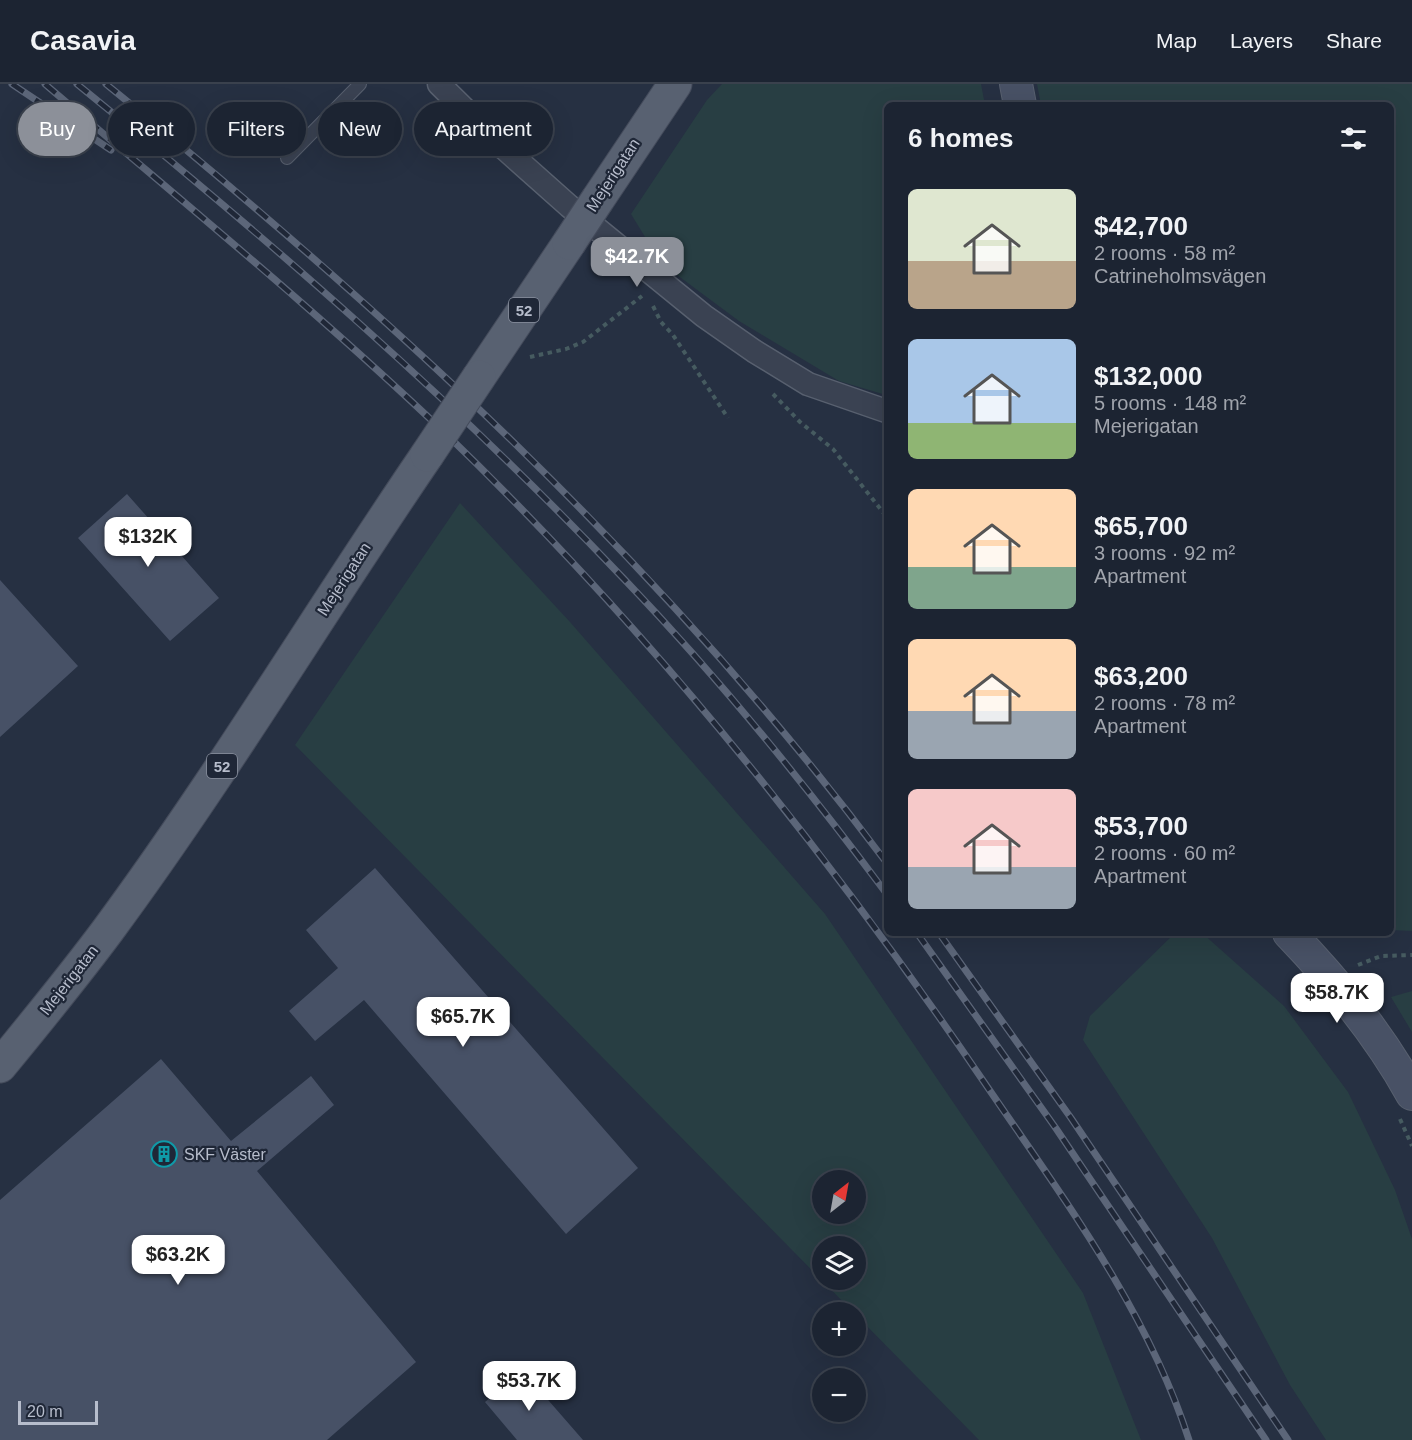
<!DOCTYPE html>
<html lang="en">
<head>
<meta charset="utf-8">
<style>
  body { margin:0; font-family:Arial,sans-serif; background:#252c3a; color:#f1f3f6; height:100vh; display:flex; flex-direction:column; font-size:22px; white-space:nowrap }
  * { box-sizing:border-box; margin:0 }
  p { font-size:20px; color:#a0a4ac }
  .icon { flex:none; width:33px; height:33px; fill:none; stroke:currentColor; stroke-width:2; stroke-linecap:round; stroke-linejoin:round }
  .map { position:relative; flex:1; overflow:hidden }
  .panel { position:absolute; left:884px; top:18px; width:510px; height:834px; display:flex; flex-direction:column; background:#1c2432; border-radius:9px; box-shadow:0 6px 24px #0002,0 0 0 2px #3a414d }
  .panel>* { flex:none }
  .guide { position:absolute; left:18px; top:18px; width:570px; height:54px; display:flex; gap:12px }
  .needle { width:39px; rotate:31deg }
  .buttons { position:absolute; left:812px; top:1086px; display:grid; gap:12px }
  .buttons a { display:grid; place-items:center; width:54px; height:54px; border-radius:50%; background:#1c2432; box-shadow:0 6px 24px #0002,0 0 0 2px #3a414d; font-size:30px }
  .scale { position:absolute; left:18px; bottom:15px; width:80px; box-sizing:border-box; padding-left:6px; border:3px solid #b7bdcc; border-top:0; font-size:16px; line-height:21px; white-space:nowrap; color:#b7bdcc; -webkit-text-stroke:4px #1f2737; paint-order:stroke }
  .price { position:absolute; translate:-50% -51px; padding:0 14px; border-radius:12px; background:#fff; color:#222; font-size:20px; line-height:39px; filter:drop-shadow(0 2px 3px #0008) }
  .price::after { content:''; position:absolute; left:50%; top:36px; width:18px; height:14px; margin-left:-9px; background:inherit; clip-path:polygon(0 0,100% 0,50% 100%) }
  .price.selected { background:#8c9099; color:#fff }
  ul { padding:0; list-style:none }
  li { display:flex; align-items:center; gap:18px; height:150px; padding:0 24px }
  li span { display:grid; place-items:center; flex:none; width:168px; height:120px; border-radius:9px; color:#555 }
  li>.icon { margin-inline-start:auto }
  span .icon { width:72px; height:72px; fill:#fffc; stroke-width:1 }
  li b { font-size:26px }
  h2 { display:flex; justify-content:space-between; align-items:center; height:72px; padding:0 24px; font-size:26px }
  .pill { padding:0 21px; border-radius:27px; background:#1c2432; box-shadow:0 6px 24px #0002,0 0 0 2px #3a414d; font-size:21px; line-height:54px }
  .pill.selected { background:#8c9099; color:#fff }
  header { display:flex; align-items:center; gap:36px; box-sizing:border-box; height:84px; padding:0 30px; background:#1c2432; border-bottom:2px solid #3a414d }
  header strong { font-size:28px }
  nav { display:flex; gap:33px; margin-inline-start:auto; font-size:21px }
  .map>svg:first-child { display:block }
</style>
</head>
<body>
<header>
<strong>Casavia</strong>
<nav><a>Map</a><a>Layers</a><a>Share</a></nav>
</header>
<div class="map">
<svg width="1412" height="1356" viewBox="0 0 1412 1356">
  <rect width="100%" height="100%" fill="#263042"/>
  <path fill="#283e43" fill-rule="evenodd" d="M722,0H981L985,21H886V311L839,297L739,237L661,179L631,130L707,16Z
    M1037,0H1412V847L1390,846V21H1041Z
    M460,419L570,538L825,830L1083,1209L1141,1356H979L295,661ZM855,1096V1130H822V1096ZM822,1162H855V1196H822Z
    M1175,849H1202L1284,922L1348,1008L1395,1106L1412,1155V1356H1326L1290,1301L1212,1154L1083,956L1090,932Z
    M1412,907V948L1391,913Z"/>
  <path fill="#475166" d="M127,410L219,514L170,557L78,454Z
    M0,496L78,582L0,653Z
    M375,784L638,1084L566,1150L364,916L315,957L289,927L338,884L306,846Z
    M161,975L231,1057L311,992L334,1021L257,1087L416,1278L327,1356H0V1116Z
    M522,1286L583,1356H517L485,1318Z"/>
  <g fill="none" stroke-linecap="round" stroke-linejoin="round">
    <g stroke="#58606f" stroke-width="14">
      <path id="lane" d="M287,74L360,0"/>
    </g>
    <g stroke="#58606f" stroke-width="25">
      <path id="street" d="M439,0L505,65L569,122L704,232L754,267L808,300L886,327"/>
    </g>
    <g stroke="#58606f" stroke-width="34">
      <path id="secondary" d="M1016,0L1020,21
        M1289,849C1337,899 1379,950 1412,1010"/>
    </g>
    <g stroke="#444b5b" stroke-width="35">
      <path id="primary" d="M598,115L675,0
        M479,293L569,159
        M0,982C37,937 73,893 108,846C221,693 319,529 427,371"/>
    </g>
    <path stroke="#465b60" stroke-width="4" stroke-dasharray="4.5 4.5" stroke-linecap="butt" d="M653,222L661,238L673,251L728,334
      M530,273L566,265L583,258L642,212
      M773,310L800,338L833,365L886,432
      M1254,849L1260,855
      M1358,881L1381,872L1412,871
      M1400,1035L1412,1062"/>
    <use href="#lane" stroke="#3a4252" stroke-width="12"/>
    <use href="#street" stroke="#3a4252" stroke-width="22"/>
    <use href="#secondary" stroke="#485165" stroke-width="32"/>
    <use href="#primary" stroke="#586171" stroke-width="33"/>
    <g stroke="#5c6679" stroke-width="7">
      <path id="rail" d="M12,0L111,66
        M45,0C179,115 317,227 445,349C648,544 826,766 984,998C1061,1111 1147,1225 1189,1356
        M77,0C268,155 454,316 624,495C718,593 805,700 886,809
        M106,0C392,232 665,482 886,778
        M917,849L1055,1043L1266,1356
        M939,849L1071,1034L1288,1356"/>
    </g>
    <use href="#rail" stroke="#1f2737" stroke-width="4.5" stroke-dasharray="14" stroke-linecap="butt"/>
    <g stroke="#444b5b" stroke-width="35" stroke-linecap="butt">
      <path id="primary-bridge" d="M569,159L598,115
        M427,371L479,293"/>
    </g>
    <use href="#primary-bridge" stroke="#586171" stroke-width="33"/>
  </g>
  <defs>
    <g id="building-ring" transform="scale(1.35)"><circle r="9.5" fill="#1f2737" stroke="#0f9aa8" stroke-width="1.5"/><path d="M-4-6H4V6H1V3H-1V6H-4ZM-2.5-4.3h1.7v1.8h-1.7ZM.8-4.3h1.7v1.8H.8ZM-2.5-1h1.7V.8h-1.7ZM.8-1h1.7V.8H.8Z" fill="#0f9aa8"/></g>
  </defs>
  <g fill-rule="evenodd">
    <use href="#building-ring" x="164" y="1070"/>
  </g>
  <g text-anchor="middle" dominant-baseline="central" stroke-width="4.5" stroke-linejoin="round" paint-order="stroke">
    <g fill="#1f2737" stroke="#89909f" stroke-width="1.5">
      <rect x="509" y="214" width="30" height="24" rx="4.5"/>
      <rect x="207" y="670" width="30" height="24" rx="4.5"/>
    </g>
    <g font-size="15" font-weight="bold" fill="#b7bdcc">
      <text x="524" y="226">52</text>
      <text x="222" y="682">52</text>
    </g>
    <g font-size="16" fill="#b7bdcc" stroke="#1f2737">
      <text transform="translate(613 91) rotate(-57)">Mejerigatan</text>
      <text transform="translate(344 495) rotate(-57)">Mejerigatan</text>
      <text transform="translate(69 896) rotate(-52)">Mejerigatan</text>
    </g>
    <g font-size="16" fill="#b7bdcc" stroke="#1f2737" text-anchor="start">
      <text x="184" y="1070">SKF Väster</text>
    </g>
  </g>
</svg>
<div class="buttons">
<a><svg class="needle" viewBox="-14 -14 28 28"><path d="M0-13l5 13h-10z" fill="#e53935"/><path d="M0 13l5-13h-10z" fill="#a0a4ac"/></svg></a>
<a><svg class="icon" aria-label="layers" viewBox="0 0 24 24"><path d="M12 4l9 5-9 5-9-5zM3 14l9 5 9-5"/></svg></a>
<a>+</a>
<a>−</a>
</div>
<div class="scale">20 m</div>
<b class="price selected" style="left:637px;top:204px">$42.7K</b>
<b class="price" style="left:148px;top:484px">$132K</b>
<b class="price" style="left:1337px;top:940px">$58.7K</b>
<b class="price" style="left:463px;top:964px">$65.7K</b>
<b class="price" style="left:178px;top:1202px">$63.2K</b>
<b class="price" style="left:529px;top:1328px">$53.7K</b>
<div class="guide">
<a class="pill selected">Buy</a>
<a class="pill">Rent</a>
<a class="pill">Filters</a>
<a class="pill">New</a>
<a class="pill">Apartment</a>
</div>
<section class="panel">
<h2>6 homes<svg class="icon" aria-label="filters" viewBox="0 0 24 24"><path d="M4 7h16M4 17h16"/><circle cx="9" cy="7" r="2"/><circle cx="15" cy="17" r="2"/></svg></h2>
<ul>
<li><span style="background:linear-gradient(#dfe7d0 60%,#b9a48a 0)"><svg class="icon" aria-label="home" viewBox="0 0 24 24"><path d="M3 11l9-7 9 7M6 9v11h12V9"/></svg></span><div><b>$42,700</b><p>2 rooms · 58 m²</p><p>Catrineholmsvägen</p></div></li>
<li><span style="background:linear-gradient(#a9c7e8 70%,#8fb573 0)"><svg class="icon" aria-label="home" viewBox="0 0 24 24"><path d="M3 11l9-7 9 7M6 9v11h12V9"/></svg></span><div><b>$132,000</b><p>5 rooms · 148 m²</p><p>Mejerigatan</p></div></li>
<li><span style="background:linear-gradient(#ffd9b3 65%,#7fa58c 0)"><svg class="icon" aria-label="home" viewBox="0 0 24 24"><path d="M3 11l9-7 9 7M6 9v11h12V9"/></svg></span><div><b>$65,700</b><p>3 rooms · 92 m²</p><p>Apartment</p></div></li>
<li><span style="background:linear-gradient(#ffd9b3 60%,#9aa5b1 0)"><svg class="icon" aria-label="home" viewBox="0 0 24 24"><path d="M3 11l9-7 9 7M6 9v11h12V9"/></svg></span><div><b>$63,200</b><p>2 rooms · 78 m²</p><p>Apartment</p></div></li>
<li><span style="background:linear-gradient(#f6c9c9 65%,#9aa5b1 0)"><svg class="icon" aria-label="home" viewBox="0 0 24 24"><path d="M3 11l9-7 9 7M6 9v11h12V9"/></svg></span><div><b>$53,700</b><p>2 rooms · 60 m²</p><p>Apartment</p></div></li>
</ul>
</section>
</div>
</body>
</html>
